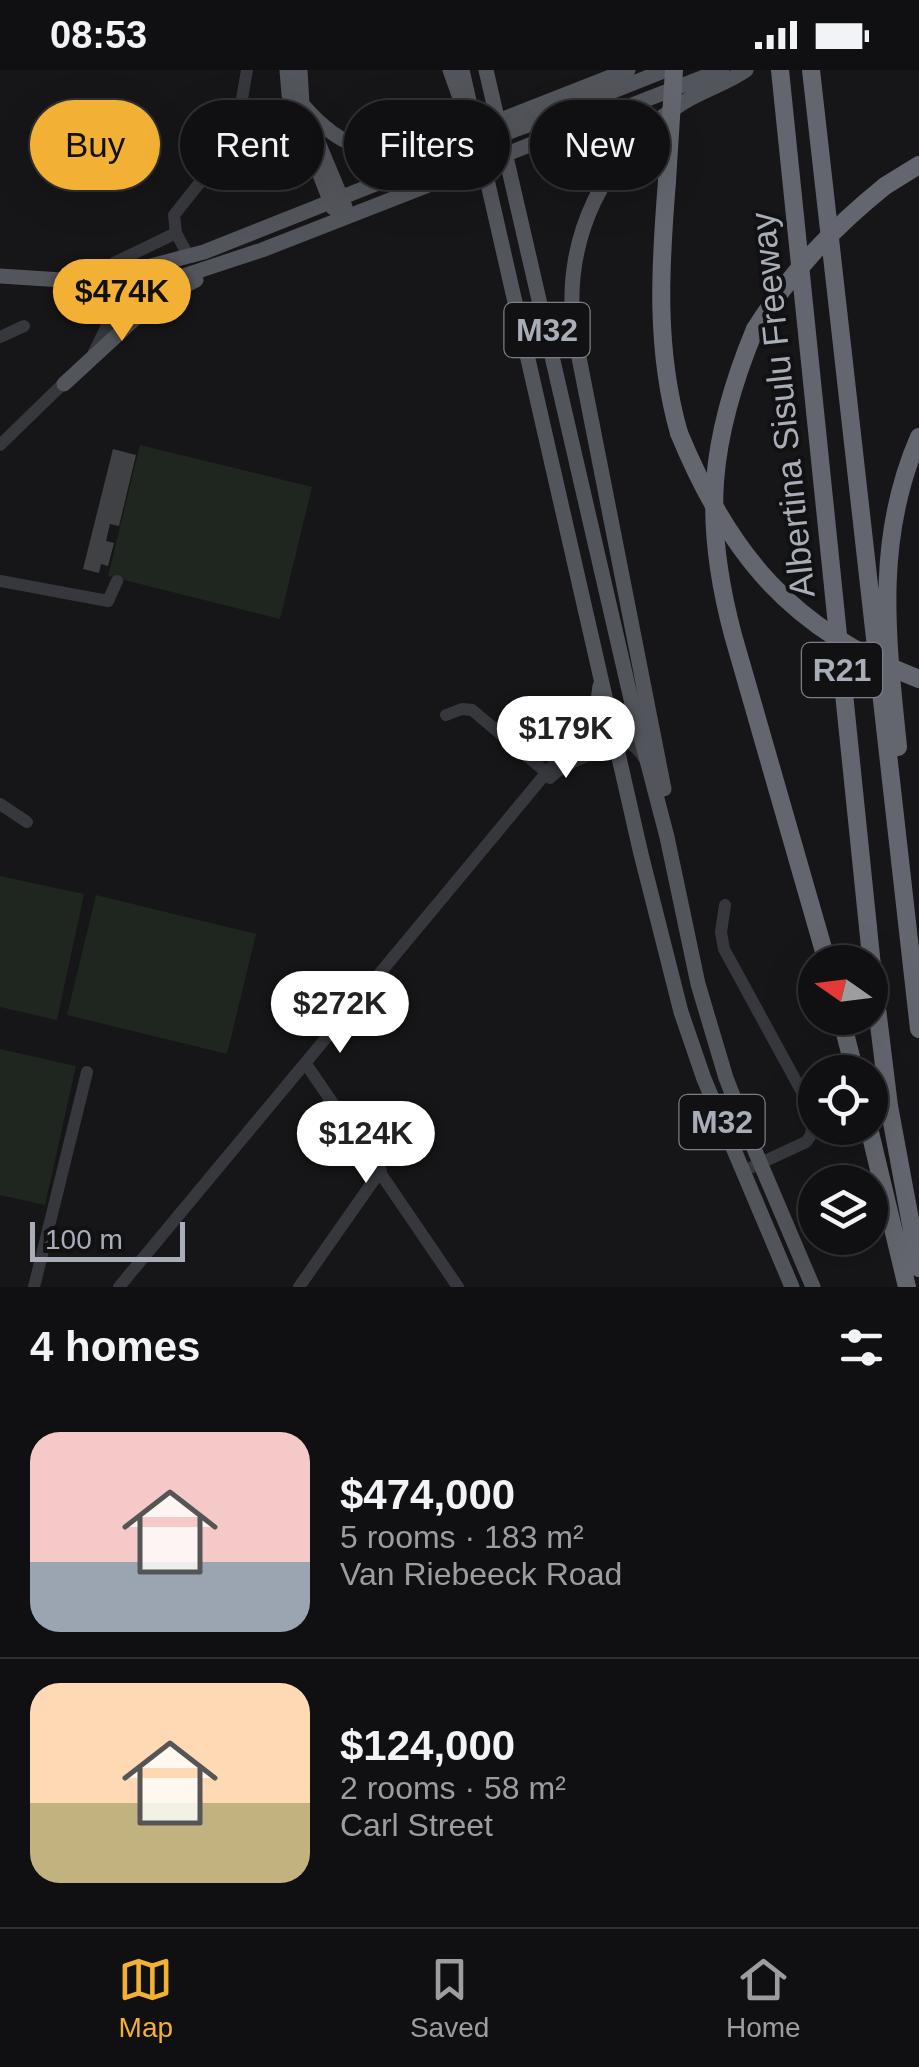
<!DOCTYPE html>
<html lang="en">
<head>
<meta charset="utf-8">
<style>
  body { margin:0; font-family:Arial,sans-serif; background:#19191b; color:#f1f3f6; height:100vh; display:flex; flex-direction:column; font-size:38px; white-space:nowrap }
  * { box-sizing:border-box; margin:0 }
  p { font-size:32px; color:#9c9d9f }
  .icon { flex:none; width:55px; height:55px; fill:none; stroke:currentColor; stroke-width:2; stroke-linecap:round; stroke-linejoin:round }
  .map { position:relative; height:1217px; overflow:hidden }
  .details { display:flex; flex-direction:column; background:#101012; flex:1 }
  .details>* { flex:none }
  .banner { position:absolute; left:30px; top:30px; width:860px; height:90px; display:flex; gap:20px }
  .needle { width:65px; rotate:284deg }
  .fabs { position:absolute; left:798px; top:875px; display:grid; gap:20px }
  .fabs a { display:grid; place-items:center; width:90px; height:90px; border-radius:50%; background:#101012; box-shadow:0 10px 40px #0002,0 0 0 2px #303032; font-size:50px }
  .scale { position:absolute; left:30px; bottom:25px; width:155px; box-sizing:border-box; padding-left:10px; border:5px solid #a8adb8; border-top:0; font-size:28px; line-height:35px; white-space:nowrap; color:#a8adb8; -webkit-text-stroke:8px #111113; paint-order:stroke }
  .price { position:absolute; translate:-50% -85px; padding:0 22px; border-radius:35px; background:#fff; color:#222; font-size:32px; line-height:65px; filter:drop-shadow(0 2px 5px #0008) }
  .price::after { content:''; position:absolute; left:50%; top:60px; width:30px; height:22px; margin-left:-15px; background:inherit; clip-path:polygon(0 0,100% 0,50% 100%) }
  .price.active { background:#f2b134; color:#111 }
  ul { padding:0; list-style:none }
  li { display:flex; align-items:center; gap:30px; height:250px; padding:0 30px }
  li+li { border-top:2px solid #303032 }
  li span { display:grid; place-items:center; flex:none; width:280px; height:200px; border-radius:30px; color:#555 }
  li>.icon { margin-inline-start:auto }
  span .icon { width:120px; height:120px; fill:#fffc; stroke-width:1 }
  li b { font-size:42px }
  h2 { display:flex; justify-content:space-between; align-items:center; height:120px; padding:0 30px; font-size:42px }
  .pill { padding:0 35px; border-radius:45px; background:#101012; box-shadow:0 10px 40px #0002,0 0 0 2px #303032; font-size:35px; line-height:90px }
  .pill.active { background:#f2b134; color:#111 }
  .status { display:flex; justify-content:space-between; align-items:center; height:70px; padding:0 50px; background:#101012; direction:ltr }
  .status svg { height:28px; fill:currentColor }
  .tabs { display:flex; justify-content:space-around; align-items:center; height:140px; border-top:2px solid #303032; background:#101012; font-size:28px; color:#9c9d9f }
  .tabs a { display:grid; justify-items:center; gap:5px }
  .tabs .active { color:#f2b134 }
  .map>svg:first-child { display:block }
</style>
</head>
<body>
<div class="status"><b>08:53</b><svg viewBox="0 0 49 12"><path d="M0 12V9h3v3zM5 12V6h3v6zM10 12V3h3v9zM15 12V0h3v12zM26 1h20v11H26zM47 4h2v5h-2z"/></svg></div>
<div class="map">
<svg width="919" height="1217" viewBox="0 0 919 1217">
  <rect width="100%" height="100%" fill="#161618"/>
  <path fill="#1e261f" d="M140,375L312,417L280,549L108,506Z
    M0,806L84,824L57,950L0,937Z
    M96,825L256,864L227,984L67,945Z
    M0,979L76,996L45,1135L0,1125Z"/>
  <path fill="#404145" d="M113,379L136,385L119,456L110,454L106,471L114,473L108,496L101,494L99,503L83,499Z"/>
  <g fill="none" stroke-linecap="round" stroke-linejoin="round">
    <path stroke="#37383d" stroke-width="12" d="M189,187L176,163L174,145L229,76L237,58L247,0
      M0,267L24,256
      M94,282L106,258L114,193L176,163
      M0,375L70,307
      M0,511L108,531L117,511
      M446,645L462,639L472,640L546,702
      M550,708C583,676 624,691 630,631
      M0,734L27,752
      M725,835L721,862L724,879L814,1044L811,1065L806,1072L752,1097
      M306,994L458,1217
      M34,1217L87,1002
      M119,1217L562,684C587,660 623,657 644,688
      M299,1217L381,1100"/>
    <path stroke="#53555c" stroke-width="15" d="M287,0L289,25L333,138
      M300,0L302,34L345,137
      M450,0L460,28
      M462,0L641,784L681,942L704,1009L792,1217
      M486,0L631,629L667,767L698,914L726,1008L747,1062L813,1217
      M302,34C344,84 381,90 443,73
      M521,42L628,0
      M525,56L666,0
      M532,74L722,0
      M0,206L93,212L111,216L180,207L262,180L449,107
      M101,209L204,182L446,86
      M64,314L154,231L196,210
      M572,674L597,637L600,616
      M664,719L574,262C562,169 604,81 684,32C704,20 727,13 746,0"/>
    <path stroke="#63666e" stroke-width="18" d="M780,0L873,906L889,1036L919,1198
      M811,0L919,959
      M667,111C660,197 655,279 679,363
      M885,116L919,95
      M755,259C709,370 702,449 733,565L827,892
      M898,677C887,568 874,470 919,367
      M841,948L855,1002
      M869,1058L907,1217"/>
    <path stroke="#53555c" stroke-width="15" d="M443,73L521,42
      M446,86L525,56
      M449,107L532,74"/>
    <path stroke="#63666e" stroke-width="18" d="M667,111L674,0
      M755,259C791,202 833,158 885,116
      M679,363C729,485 793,561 919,609"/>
  </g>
  <g text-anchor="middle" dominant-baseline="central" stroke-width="8" stroke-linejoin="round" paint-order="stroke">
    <g fill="#111113" stroke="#7b7e86" stroke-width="2.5">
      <rect x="504.5" y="233" width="85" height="54" rx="8"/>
      <rect x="802" y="573" width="80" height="54" rx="8"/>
      <rect x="679.5" y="1025" width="85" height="54" rx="8"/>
    </g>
    <g font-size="32" font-weight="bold" fill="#a8adb8">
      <text x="547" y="260">M32</text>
      <text x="842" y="600">R21</text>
      <text x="722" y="1052">M32</text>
    </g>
    <g font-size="35" fill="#a8adb8" stroke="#111113">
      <text transform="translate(782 335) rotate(-96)">Albertina Sisulu Freeway</text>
    </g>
  </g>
</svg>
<div class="fabs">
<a><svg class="needle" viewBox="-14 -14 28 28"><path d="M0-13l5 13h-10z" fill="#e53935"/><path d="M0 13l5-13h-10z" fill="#9c9d9f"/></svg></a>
<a><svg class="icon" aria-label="locate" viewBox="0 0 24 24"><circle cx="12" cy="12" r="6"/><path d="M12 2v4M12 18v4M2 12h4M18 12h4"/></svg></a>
<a><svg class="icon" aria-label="layers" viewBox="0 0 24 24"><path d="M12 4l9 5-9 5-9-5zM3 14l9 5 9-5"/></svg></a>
</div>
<div class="scale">100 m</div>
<b class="price active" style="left:122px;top:274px">$474K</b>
<b class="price" style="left:566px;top:711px">$179K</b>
<b class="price" style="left:340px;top:986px">$272K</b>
<b class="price" style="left:366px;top:1116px">$124K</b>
<div class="banner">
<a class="pill active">Buy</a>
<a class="pill">Rent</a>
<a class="pill">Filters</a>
<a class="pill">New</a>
</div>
</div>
<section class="details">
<h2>4 homes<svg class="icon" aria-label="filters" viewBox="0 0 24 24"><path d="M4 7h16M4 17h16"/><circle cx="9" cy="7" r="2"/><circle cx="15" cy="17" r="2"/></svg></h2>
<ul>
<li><span style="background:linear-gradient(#f6c9c9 65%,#9aa5b1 0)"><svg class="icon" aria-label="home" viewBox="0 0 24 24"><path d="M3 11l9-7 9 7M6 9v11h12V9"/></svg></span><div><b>$474,000</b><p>5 rooms · 183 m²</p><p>Van Riebeeck Road</p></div></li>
<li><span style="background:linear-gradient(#ffd9b3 60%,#c2b280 0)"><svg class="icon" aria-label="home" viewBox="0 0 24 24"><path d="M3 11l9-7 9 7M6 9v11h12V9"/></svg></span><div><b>$124,000</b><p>2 rooms · 58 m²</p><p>Carl Street</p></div></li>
</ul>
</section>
<nav class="tabs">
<a class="active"><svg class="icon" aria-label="map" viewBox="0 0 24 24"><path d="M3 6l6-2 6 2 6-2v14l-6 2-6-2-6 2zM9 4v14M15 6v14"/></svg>Map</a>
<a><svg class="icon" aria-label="saved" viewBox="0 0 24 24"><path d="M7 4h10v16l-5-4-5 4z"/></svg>Saved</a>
<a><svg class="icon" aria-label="home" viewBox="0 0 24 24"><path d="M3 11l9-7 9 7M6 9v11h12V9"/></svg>Home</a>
</nav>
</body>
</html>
